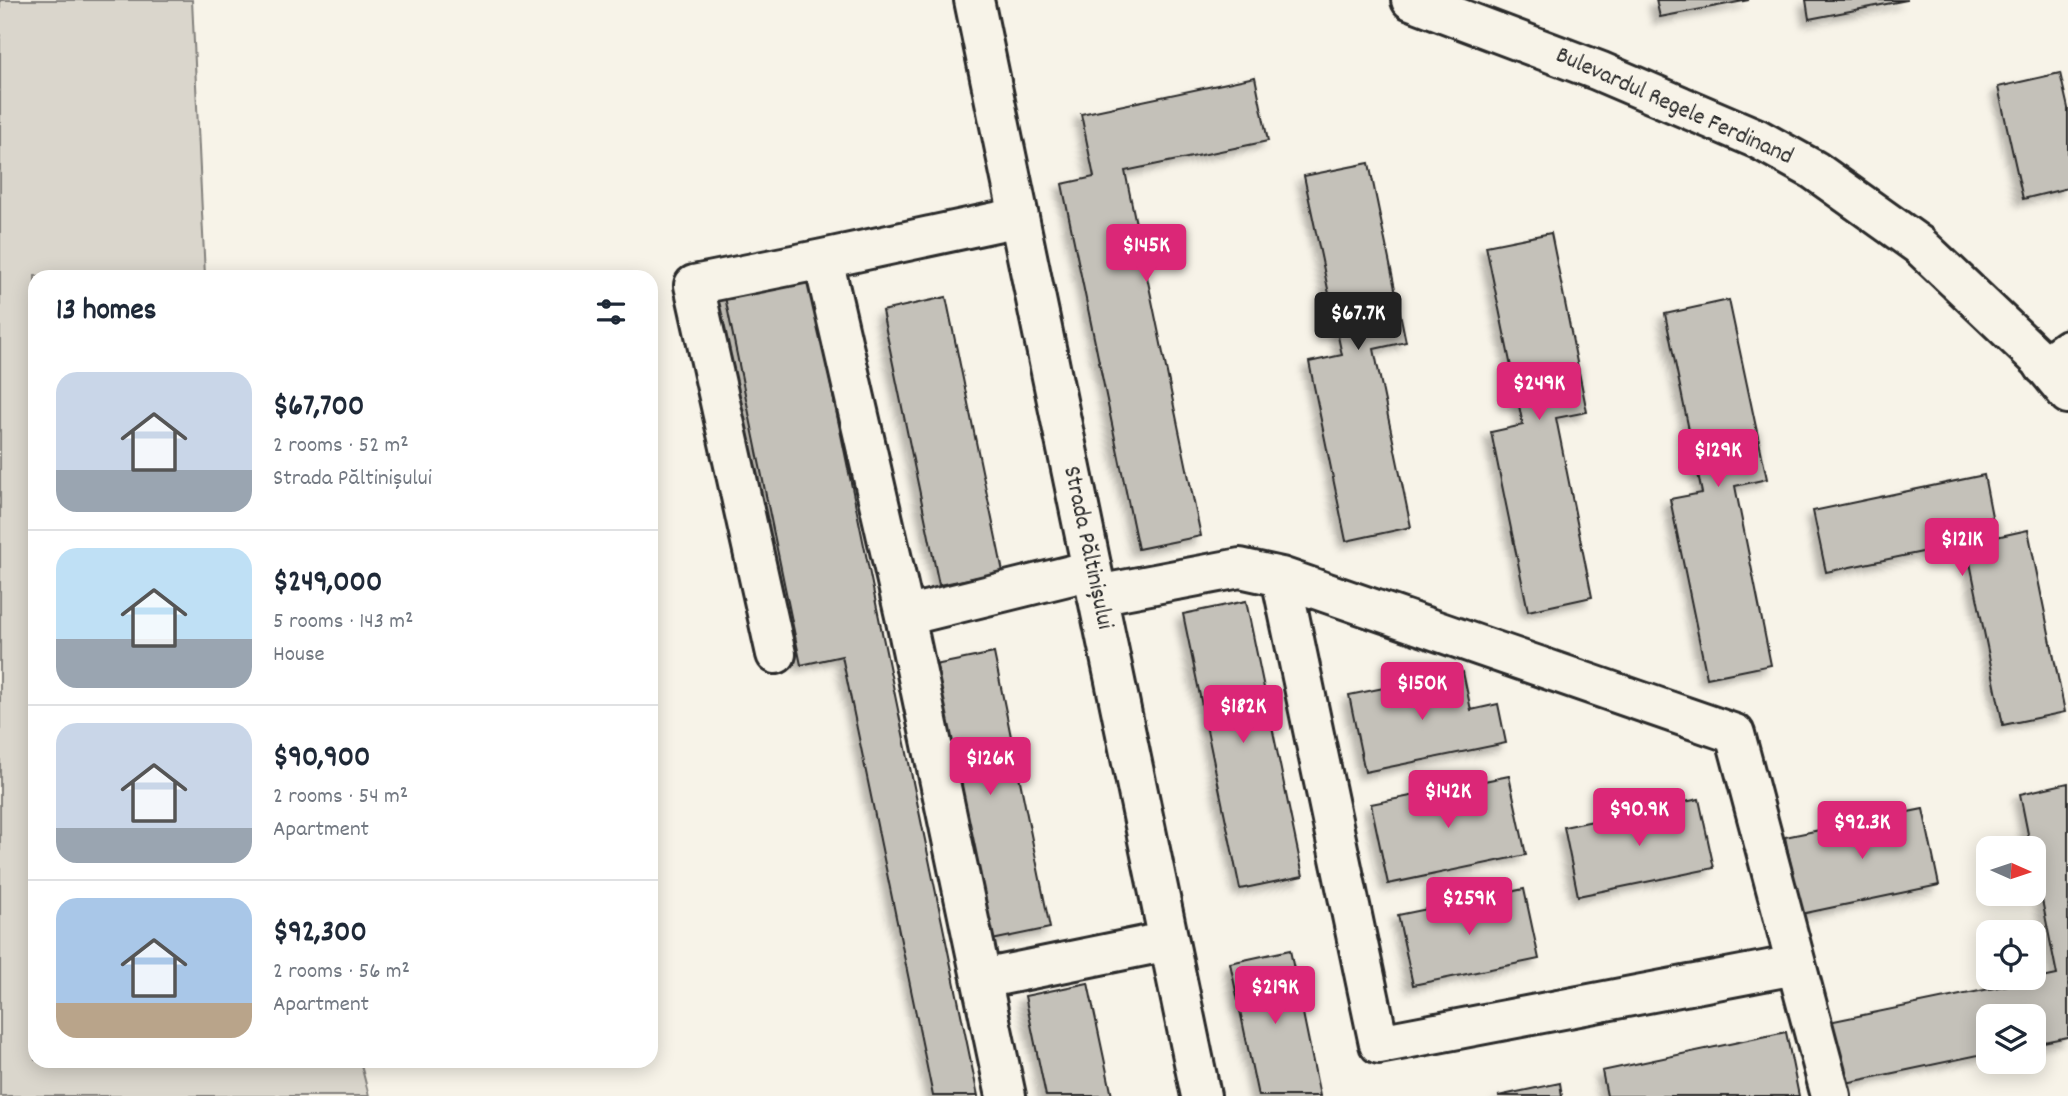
<!DOCTYPE html>
<html lang="en">
<head>
<meta charset="utf-8">
<style>
  body { margin:0; font-family:Dekko,sans-serif; background:#f6f6f7; color:#1f2937; height:100vh; display:flex; flex-direction:column; font-size:26px; white-space:nowrap }
  * { box-sizing:border-box; margin:0 }
  p { font-size:23px; color:#747a83 }
  .icon { flex:none; width:38px; height:38px; fill:none; stroke:currentColor; stroke-width:2; stroke-linecap:round; stroke-linejoin:round }
  .map { position:relative; flex:1; overflow:hidden }
  .drawer { position:absolute; left:28px; top:270px; width:630px; height:798px; display:flex; flex-direction:column; background:#fff; border-radius:21px; box-shadow:0 4px 18px #0003 }
  .drawer>* { flex:none }
  .needle { width:46px; rotate:93deg }
  .fabs { position:absolute; left:1976px; top:836px; display:grid; gap:14px }
  .fabs a { display:grid; place-items:center; width:70px; height:70px; border-radius:14px; background:#fff; box-shadow:0 4px 18px #0003; font-size:35px }
  .price { position:absolute; translate:-50% -60px; padding:0 16px; border-radius:7px; background:#db2777; color:#fff; font-size:23px; line-height:46px; filter:drop-shadow(0 2px 4px #0008) }
  .price::after { content:''; position:absolute; left:50%; top:42px; width:21px; height:16px; margin-left:-10px; background:inherit; clip-path:polygon(0 0,100% 0,50% 100%) }
  .price.on { background:#222; color:#fff }
  ul { padding:0; list-style:none }
  li { display:flex; align-items:center; gap:21px; height:175px; padding:0 28px }
  li+li { border-top:2px solid #e0e1e3 }
  li span { display:grid; place-items:center; flex:none; width:196px; height:140px; border-radius:21px; color:#555 }
  li>.icon { margin-inline-start:auto }
  span .icon { width:84px; height:84px; fill:#fffc; stroke-width:1 }
  li b { font-size:30px }
  h2 { display:flex; justify-content:space-between; align-items:center; height:84px; padding:0 28px; font-size:30px }
  .map>svg:first-child { display:block }
</style>
</head>
<body>
<div class="map">
<svg width="2068" height="1096" viewBox="0 0 2068 1096">
  <defs>
    <filter id="shadow"><feDropShadow dx="-6" dy="6" stdDeviation="3.5" flood-color="#0004"/></filter>
  </defs>
  <rect width="100%" height="100%" fill="#f7f3e8"/>
  <filter id="ink" filterUnits="userSpaceOnUse"><feTurbulence type="fractalNoise" baseFrequency=".0143" numOctaves="2"/><feDisplacementMap in="SourceGraphic" scale="14" xChannelSelector="R" yChannelSelector="G"/><feConvolveMatrix kernelMatrix="1 2 1 2 8 2 1 2 1" color-interpolation-filters="sRGB"/></filter>
  <g filter="url(#ink)">
    <path fill="#dad6cc" stroke="#82807c" stroke-width="2" d="M0,0H192L205,276H35V1060L360,1061L369,1096H0Z"/>
    <path fill="#c4c1b9" stroke="#2b2b2b" stroke-width="2" filter="url(#shadow)" d="M1656,0H1749L1660,17Z
      M1806,0H1907L1809,19Z
      M2060,73L2068,108V188L2023,199L1998,87Z
      M1255,77L1268,141L1125,171L1201,536L1138,549L1062,184L1094,177L1081,114Z
      M1369,163L1406,342L1374,349L1411,527L1346,541L1309,362L1342,355L1304,176Z
      M1551,233L1587,412L1556,418L1592,597L1528,611L1491,432L1523,425L1486,246Z
      M808,275L978,1096H933L842,656L801,665L724,292Z
      M946,297L1003,572L939,585L882,311Z
      M1729,300L1767,479L1735,486L1771,665L1707,678L1670,499L1702,493L1665,314Z
      M1984,475L1996,537L2028,530L2065,712L2003,725L1966,543L1826,572L1813,511Z
      M1246,601L1303,876L1240,889L1183,614Z
      M994,653L1050,928L987,941L930,666Z
      M1463,672L1471,710L1498,704L1506,743L1365,772L1349,695Z
      M1509,776L1526,855L1388,884L1371,804Z
      M2068,783V1037L2034,1044V1017H1988V1053L1841,1084L1829,1022L2057,975L2034,860V849H2031L2020,794Z
      M1699,799L1714,868L1578,896L1564,827Z
      M1923,809L1939,885L1801,914L1785,837Z
      M1524,889L1539,959L1413,985L1398,915Z
      M1290,950L1320,1096H1258L1230,963Z
      M1088,983L1112,1096H1046L1025,996Z
      M1786,1032L1799,1096H1607L1602,1071Z
      M1560,1083L1562,1096H1498Z"/>
    <g fill="none" stroke-linecap="round" stroke-linejoin="round">
      <g stroke="#2b2b2b" stroke-width="44">
        <path id="minor" d="M974,0L1201,1096
          M823,259L905,616L1006,1096
          M2044,366L2068,349
          M1281,577L1379,1044L1795,965
          M1097,595L1240,568L1281,577L1735,734L1831,1096
          M905,616L1092,570
          M776,654L694,285L823,259L1019,217
          M982,979L1169,941"/>
      </g>
      <g stroke="#2b2b2b" stroke-width="44">
        <path id="major" d="M1411,0L1599,71L1758,139L1814,170L1919,245L2039,359L2068,394"/>
      </g>
      <use href="#minor" stroke="#f7f3e8" stroke-width="38"/>
      <use href="#major" stroke="#f7f3e8" stroke-width="38"/>
    </g>
  </g>
  <g text-anchor="middle" dominant-baseline="central" stroke-width="5" stroke-linejoin="round" paint-order="stroke">
    <g font-size="24" fill="#2b2b2b" stroke="#f7f3e8">
      <text transform="translate(1674 107) rotate(24)">Bulevardul Regele Ferdinand</text>
      <text transform="translate(1087 548) rotate(78)">Strada Păltinișului</text>
    </g>
  </g>
</svg>
<div class="fabs">
<a><svg class="needle" viewBox="-14 -14 28 28"><path d="M0-13l5 13h-10z" fill="#e53935"/><path d="M0 13l5-13h-10z" fill="#747a83"/></svg></a>
<a><svg class="icon" aria-label="locate" viewBox="0 0 24 24"><circle cx="12" cy="12" r="6"/><path d="M12 2v4M12 18v4M2 12h4M18 12h4"/></svg></a>
<a><svg class="icon" aria-label="layers" viewBox="0 0 24 24"><path d="M12 4l9 5-9 5-9-5zM3 14l9 5 9-5"/></svg></a>
</div>
<b class="price" style="left:1146px;top:284px">$145K</b>
<b class="price on" style="left:1358px;top:352px">$67.7K</b>
<b class="price" style="left:1539px;top:422px">$249K</b>
<b class="price" style="left:1718px;top:489px">$129K</b>
<b class="price" style="left:1962px;top:578px">$121K</b>
<b class="price" style="left:1422px;top:722px">$150K</b>
<b class="price" style="left:1243px;top:745px">$182K</b>
<b class="price" style="left:990px;top:797px">$126K</b>
<b class="price" style="left:1448px;top:830px">$142K</b>
<b class="price" style="left:1639px;top:848px">$90.9K</b>
<b class="price" style="left:1862px;top:861px">$92.3K</b>
<b class="price" style="left:1469px;top:937px">$259K</b>
<b class="price" style="left:1275px;top:1026px">$219K</b>
<section class="drawer">
<h2>13 homes<svg class="icon" aria-label="filters" viewBox="0 0 24 24"><path d="M4 7h16M4 17h16"/><circle cx="9" cy="7" r="2"/><circle cx="15" cy="17" r="2"/></svg></h2>
<ul>
<li><span style="background:linear-gradient(#c9d6e8 70%,#9aa5b1 0)"><svg class="icon" aria-label="home" viewBox="0 0 24 24"><path d="M3 11l9-7 9 7M6 9v11h12V9"/></svg></span><div><b>$67,700</b><p>2 rooms · 52 m²</p><p>Strada Păltinișului</p></div></li>
<li><span style="background:linear-gradient(#bfe0f5 65%,#9aa5b1 0)"><svg class="icon" aria-label="home" viewBox="0 0 24 24"><path d="M3 11l9-7 9 7M6 9v11h12V9"/></svg></span><div><b>$249,000</b><p>5 rooms · 143 m²</p><p>House</p></div></li>
<li><span style="background:linear-gradient(#c9d6e8 75%,#9aa5b1 0)"><svg class="icon" aria-label="home" viewBox="0 0 24 24"><path d="M3 11l9-7 9 7M6 9v11h12V9"/></svg></span><div><b>$90,900</b><p>2 rooms · 54 m²</p><p>Apartment</p></div></li>
<li><span style="background:linear-gradient(#a9c7e8 75%,#b9a48a 0)"><svg class="icon" aria-label="home" viewBox="0 0 24 24"><path d="M3 11l9-7 9 7M6 9v11h12V9"/></svg></span><div><b>$92,300</b><p>2 rooms · 56 m²</p><p>Apartment</p></div></li>
</ul>
</section>
</div>
</body>
</html>
